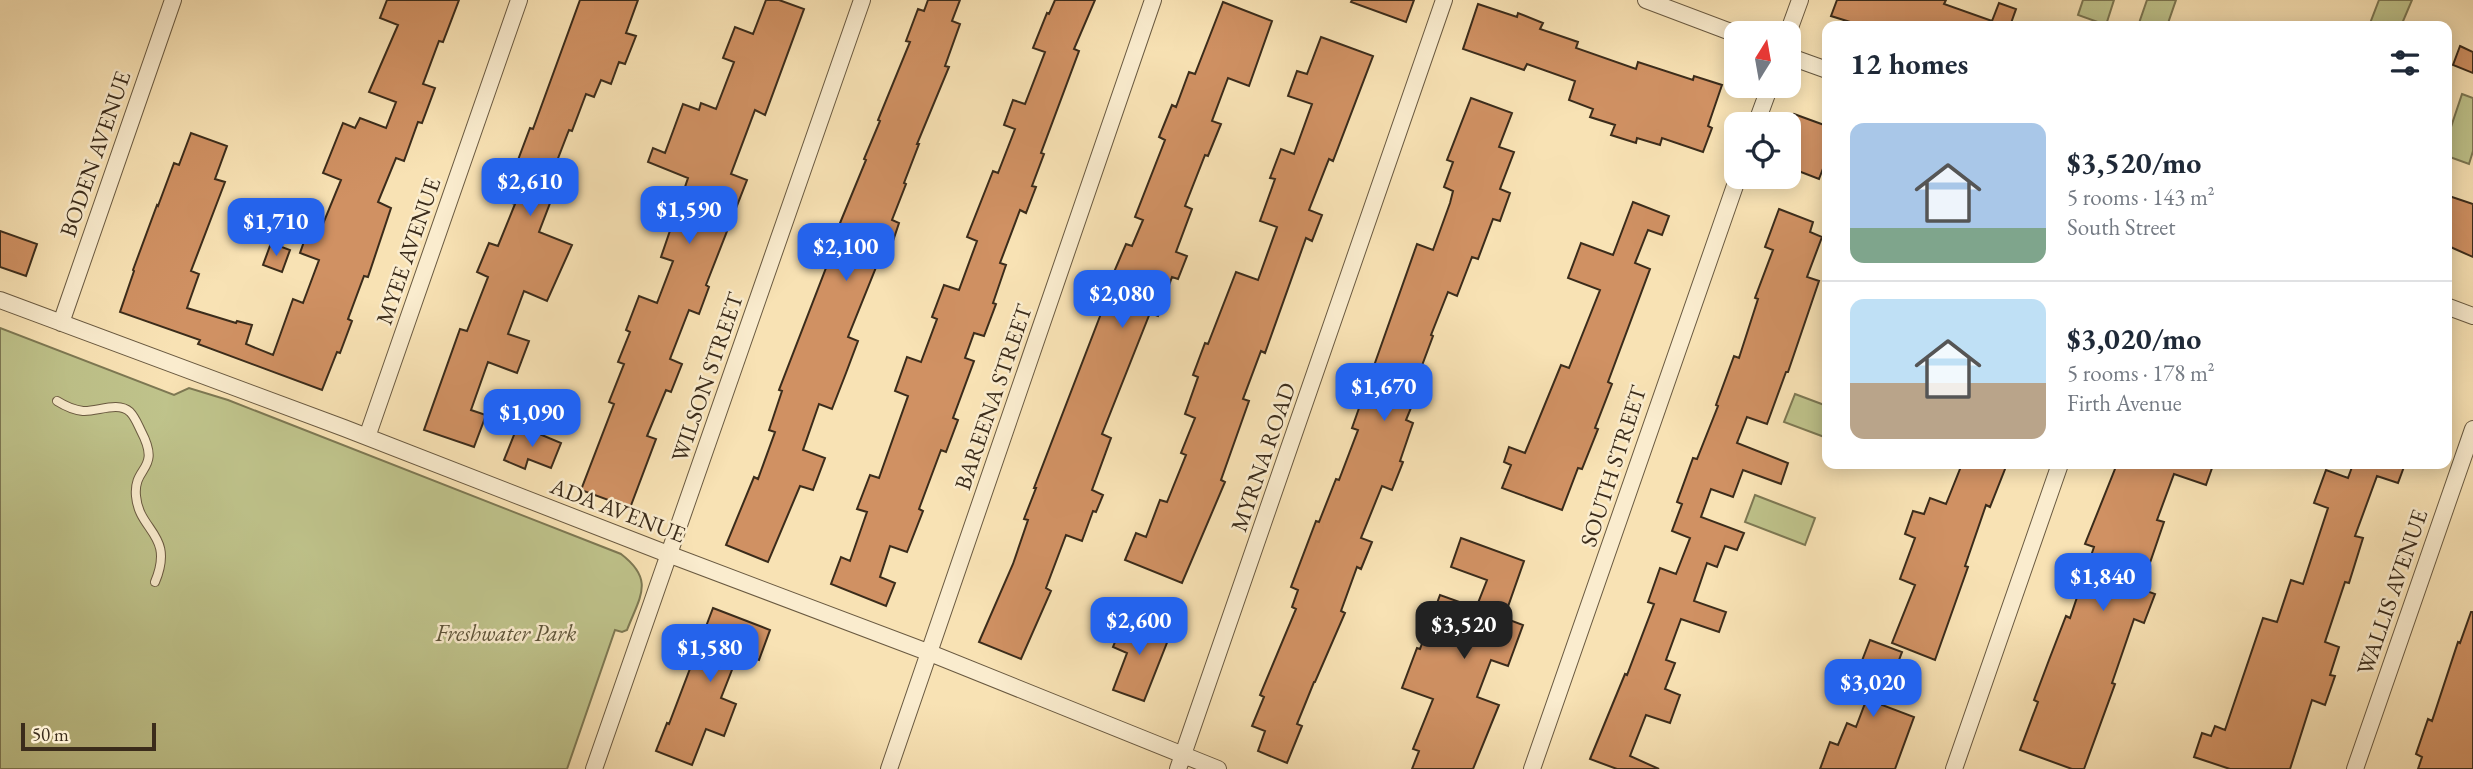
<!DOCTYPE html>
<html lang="en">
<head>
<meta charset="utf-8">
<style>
  body { margin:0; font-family:"EB Garamond",serif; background:#f6f6f7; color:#1f2937; height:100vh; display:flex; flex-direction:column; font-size:26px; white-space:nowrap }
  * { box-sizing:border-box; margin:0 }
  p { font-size:23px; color:#747a83 }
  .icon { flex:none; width:38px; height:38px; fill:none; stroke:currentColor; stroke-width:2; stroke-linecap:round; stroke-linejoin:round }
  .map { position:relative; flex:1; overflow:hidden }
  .details { position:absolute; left:1822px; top:21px; width:630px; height:448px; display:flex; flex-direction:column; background:#fff; border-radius:14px; box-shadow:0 4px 18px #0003 }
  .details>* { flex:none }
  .needle { width:46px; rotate:11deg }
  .controls { position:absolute; left:1724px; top:21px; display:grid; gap:14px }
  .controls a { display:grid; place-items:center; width:77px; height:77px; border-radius:14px; background:#fff; box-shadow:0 4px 18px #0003; font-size:35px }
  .scale { position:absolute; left:21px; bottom:18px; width:135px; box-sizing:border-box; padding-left:7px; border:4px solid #3b2c1b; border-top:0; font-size:19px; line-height:24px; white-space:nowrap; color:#3b2c1b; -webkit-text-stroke:5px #faecce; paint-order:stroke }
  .price { position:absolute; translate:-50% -60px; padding:0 16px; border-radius:14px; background:#2563eb; color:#fff; font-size:23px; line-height:46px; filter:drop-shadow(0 2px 4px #0008) }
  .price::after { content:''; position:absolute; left:50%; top:42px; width:21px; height:16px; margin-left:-10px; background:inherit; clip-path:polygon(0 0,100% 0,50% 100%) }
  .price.active { background:#222; color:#fff }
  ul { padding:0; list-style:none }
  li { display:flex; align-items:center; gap:21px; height:175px; padding:0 28px }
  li+li { border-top:2px solid #e0e1e3 }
  li span { display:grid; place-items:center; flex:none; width:196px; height:140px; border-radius:14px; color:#555 }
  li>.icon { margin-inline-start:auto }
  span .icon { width:84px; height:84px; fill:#fffc; stroke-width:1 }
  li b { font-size:30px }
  h2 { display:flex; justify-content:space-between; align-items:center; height:84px; padding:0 28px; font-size:30px }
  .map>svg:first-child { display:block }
</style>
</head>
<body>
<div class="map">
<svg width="2473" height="769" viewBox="0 0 2473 769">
  <rect width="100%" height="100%" fill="#f8e2b4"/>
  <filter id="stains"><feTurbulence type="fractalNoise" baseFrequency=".00286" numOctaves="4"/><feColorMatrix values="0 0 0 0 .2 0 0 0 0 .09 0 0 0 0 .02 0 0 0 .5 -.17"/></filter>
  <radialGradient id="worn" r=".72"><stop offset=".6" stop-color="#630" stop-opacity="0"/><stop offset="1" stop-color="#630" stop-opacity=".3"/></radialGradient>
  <path fill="#bfc38b" stroke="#7d7853" stroke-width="2" d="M2083,0H2114L2106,25L2078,15Z
    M2147,0H2176L2167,26H2138Z
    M2379,0H2412L2401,26H2369Z
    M2462,94L2473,98V151L2469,164L2447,156V139Z
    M0,328L174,395L189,388L228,400L621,554C655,580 640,596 627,630L622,632L615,630L567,769H0Z
    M1795,394L1827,406V438L1784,422Z
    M1755,495L1815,518L1805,545L1745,522Z"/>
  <path fill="#d09163" stroke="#3b2c1b" stroke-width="2" d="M387,0H459L443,42L439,41L423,84L435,88L422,123L418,122L404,161L396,158L378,202L391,208L368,277L364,276L348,319L352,321L340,353L337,352L322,390L198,344L200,340L120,312L134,271L133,270L157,205L158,206L174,163L179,165L191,133L227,146L215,179L225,182L191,271L199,274L187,308L236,323L237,321L252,325L246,344L273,355L293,299L303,303L319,260L300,253L312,219L323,224L341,180L323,173L343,123L355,128L360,118L386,128L396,102L369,92L398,25L380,18Z
    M580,0H638L626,33L636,36L625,64L619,62L611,84L601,80L594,97L586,94L572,131L569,130L557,161L565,164L539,232L572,245L547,301L524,291L508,334L529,341L517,373L488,362L471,410L486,415L474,447L424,430L460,329L467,331L488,277L477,272L489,243L498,246L515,204L503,200L530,128L533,129Z
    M766,0H779L804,9L765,115L755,110L731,174L747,180L706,285L709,287L699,314L689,310L670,359L682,364L671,392L666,390L647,436L656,439L630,508L581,490L614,404L609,402L624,364L618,362L630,332L626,330L639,296L657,303L673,261L661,257L688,178L648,162L653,148L665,153L683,104L699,110L701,103L716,109L734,62L723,58L735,27L753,34Z
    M928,0H960L952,21L960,24L945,66L949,67L917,144H919L904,183L906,184L892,220L899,223L891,247L885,245L848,337L858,341L846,373L832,409L819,404L803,450L825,458L813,490L800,486L768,562L726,545L754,477L758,479L775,432L769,430L782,391L779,390L841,229L838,228L866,160L864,159L880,121L878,120L910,42L906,41L918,9L924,11Z
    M1055,0H1095L1074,49L1079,51L1041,153L1044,154L1032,186L1036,187L1026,213L1020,210L1000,263L1006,265L993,303L996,304L984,336L974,333L965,358L974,361L953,418L958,420L946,452L941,450L919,509L923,511L907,552L890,546L880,577L895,583L886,606L831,584L841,557L850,561L867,512L857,509L870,475L879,478L908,396L895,391L907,357L921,362L937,319L932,317L944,285L959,290L977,241L967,237L993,171L998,173L1015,129L1004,125L1013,100L1025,104L1045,52L1033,48L1047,13L1049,14Z
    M1352,0H1414L1406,22L1351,2Z
    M1837,0H1946L1944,4L1992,21L1999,3L2016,9L2010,26H1863L1831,16Z
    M1223,2L1272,21L1249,86L1228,78L1212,121L1221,124L1208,156L1205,155L1185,206L1192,209L1176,252L1187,256L1178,279L1172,277L1158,316L1150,313L1102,434L1111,438L1092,490L1103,495L1096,512L1093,511L1082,541L1066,535L1046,588L1051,591L1021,659L979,642L1013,564L1028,520L1024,519L1036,488H1034L1107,298L1105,297L1114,272L1126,244L1132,246L1143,220L1135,217L1165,140L1159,137L1172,105L1176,107L1189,72L1195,74Z
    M1478,4L1517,17L1518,13L1543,23L1540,29L1578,42L1576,48L1636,69L1638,62L1693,80L1694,76L1722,85L1708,126L1712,128L1703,152L1662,138L1660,145L1637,138L1636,143L1611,135L1615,125L1590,117L1593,109L1569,100L1575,81L1527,64L1524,70L1463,49Z
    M1321,37L1373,56L1333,161L1329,159L1309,210L1322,215L1312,241L1306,238L1265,353L1261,351L1243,399L1249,401L1221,480L1225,482L1182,583L1125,560L1136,533L1146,537L1160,500L1167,502L1186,455L1181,453L1195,418L1185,414L1198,377L1193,375L1205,343L1208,344L1236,272L1258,280L1277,227L1260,221L1275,179L1270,178L1281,149L1294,154L1312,104L1288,96L1297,71L1307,74Z
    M2460,46L2473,52V73L2453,65Z
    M1471,98L1512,113L1499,147L1514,152L1500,189L1510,193L1500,221L1493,219L1478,259L1472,257L1457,296L1448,292L1431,335L1433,336L1417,379L1422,381L1406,420L1413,423L1400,461L1403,462L1392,490L1382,486L1361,538L1372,542L1361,569L1357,567L1341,611L1345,613L1315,682H1314L1297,724L1302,726L1287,763L1258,751L1265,731L1252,726L1264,697L1260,695L1296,609L1292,607L1298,590L1291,587L1316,521L1319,522L1336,479L1339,480L1358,430L1352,428L1417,244L1433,250L1450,203L1453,191L1444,187L1453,162L1447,160Z
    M1794,114L1827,126V158L1819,179L1788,167V128Z
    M2446,195L2473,204V257L2446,245Z
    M1633,202L1669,216L1662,235L1648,230L1635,263L1650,269L1608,382L1612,384L1595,428L1598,429L1582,469L1578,468L1562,510L1502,488L1511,465L1504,462L1509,447L1525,453L1561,365L1569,368L1600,290L1568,278L1581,243L1613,255Z
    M1779,209L1813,222L1810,232L1822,237L1807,277L1819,281L1788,372H1786L1767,424L1747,417L1737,443L1788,463L1781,484L1743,470L1733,497L1711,489L1701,517L1744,533L1737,550L1725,546L1717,567L1707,563L1694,601L1726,612L1719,632L1681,619L1666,660L1675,663L1665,689L1680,695L1670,723L1646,715L1630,756L1659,769H1617L1590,759L1625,674L1627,675L1654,604L1648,602L1660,568L1676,574L1690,538L1672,531L1682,504L1677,502L1693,458L1697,459L1718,406L1716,405L1734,356L1739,358L1758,299L1755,298L1773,250L1765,247Z
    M0,231L37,244L26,276L0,267Z
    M271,243L290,250L282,272L263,265Z
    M518,425L561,443L551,468L528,459L525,469L504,460Z
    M1962,464H2007L1990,507L1986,505L1965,566L1968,567L1935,660L1892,643L1915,585L1900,579L1915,538L1905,534L1913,511L1924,514L1930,498L1946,504Z
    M2117,464H2202L2212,468L2206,485L2174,474L2157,520L2164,522L2141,589L2155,594L2144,623L2134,619L2112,683L2115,684L2084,769H2072L2020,750L2038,702L2034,700L2049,660L2066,616L2070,618L2094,547L2085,544Z
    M2350,464H2405L2398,483L2377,476L2355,536L2363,538L2349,583L2345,582L2325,642L2339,647L2330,675L2335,676L2325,705L2312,700L2290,769H2230L2194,757L2202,733L2211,736L2215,726L2225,730L2263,618L2277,622L2291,580L2303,584L2328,508L2314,503L2326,470L2348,478L2352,467Z
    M1461,538L1524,561L1504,618L1523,625L1508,666L1491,660L1477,697L1499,705L1473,769H1412L1419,751L1413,749L1433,699L1402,688L1417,648L1420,649L1440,595L1476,608L1487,580L1451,567Z
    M713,608L770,630L759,660L739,652L721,698L736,704L724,736L706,729L692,765L656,751L667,723L669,724Z
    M2471,612H2473V769H2418L2422,757L2416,754L2428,719L2432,721L2458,642L2460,643Z
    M1125,617L1170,635L1144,701L1113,690L1127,653L1113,647Z
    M1870,640L1902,652L1882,705L1914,717L1895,769H1820L1830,742L1838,745L1847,723L1856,727L1870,690L1853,684Z"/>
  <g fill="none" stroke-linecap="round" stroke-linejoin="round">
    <g stroke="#6a5a41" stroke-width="10">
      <path id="service" d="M57,401C65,406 74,410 83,411C97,412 118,401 130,412C135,417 138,425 141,431C162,471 133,465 136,496C139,532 175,534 155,582"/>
    </g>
    <g stroke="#6a5a41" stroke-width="18">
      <path id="minor" d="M1646,0L1736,34
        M1788,33L1800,0
        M1788,56L1827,70
        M1756,124L1770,86
        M0,300L344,428L660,551L930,653L1218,769
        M2446,306L2473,316
        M61,323L173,0
        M367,437L519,0
        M594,769L862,0
        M889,769L1153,0
        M1178,769L1444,0
        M1532,769L1738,177
        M1954,769L2060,464
        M2355,769L2473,429"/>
    </g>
    <use href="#service" stroke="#faecce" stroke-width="8"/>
    <use href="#minor" stroke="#faecce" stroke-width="16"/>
  </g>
  <g text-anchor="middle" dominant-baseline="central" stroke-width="5" stroke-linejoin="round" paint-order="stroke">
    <g font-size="23" fill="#3b2c1b" stroke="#faecce">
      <text transform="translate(95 154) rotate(-71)">BODEN AVENUE</text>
      <text transform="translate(408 251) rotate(-71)">MYEE AVENUE</text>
      <text transform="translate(707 377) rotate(-71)">WILSON STREET</text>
      <text transform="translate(993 397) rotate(-71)">BAREENA STREET</text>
      <text transform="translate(1263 457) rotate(-71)">MYRNA ROAD</text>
      <text transform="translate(1613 466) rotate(-72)">SOUTH STREET</text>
      <text transform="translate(618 510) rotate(21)">ADA AVENUE</text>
      <text transform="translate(2392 592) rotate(-71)">WALLIS AVENUE</text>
    </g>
    <g font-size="23" font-style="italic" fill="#5c5237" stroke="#faecce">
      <text x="506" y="633">Freshwater Park</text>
    </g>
  </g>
  <rect width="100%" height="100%" filter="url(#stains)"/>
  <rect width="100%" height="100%" fill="url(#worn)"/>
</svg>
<div class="controls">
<a><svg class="needle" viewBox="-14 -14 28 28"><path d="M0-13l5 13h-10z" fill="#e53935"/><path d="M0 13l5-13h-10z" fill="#747a83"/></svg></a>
<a><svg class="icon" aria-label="locate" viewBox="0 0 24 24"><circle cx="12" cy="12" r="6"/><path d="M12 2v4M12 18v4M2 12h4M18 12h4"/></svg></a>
</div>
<div class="scale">50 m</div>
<b class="price" style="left:530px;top:218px">$2,610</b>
<b class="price" style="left:689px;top:246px">$1,590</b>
<b class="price" style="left:276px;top:258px">$1,710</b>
<b class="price" style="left:846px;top:283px">$2,100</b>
<b class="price" style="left:1122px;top:330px">$2,080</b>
<b class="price" style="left:1384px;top:423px">$1,670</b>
<b class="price" style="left:532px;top:449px">$1,090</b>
<b class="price" style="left:2103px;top:613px">$1,840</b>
<b class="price" style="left:1139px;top:657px">$2,600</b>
<b class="price active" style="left:1464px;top:661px">$3,520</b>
<b class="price" style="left:710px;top:684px">$1,580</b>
<b class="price" style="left:1873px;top:719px">$3,020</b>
<section class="details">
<h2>12 homes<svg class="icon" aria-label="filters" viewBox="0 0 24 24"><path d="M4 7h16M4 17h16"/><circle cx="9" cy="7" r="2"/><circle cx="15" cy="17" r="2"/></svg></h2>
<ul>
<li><span style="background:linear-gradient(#a9c7e8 75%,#7fa58c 0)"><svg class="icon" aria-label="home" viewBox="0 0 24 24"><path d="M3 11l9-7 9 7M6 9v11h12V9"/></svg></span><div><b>$3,520/mo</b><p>5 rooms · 143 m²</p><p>South Street</p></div></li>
<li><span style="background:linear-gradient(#bfe0f5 60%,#b9a48a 0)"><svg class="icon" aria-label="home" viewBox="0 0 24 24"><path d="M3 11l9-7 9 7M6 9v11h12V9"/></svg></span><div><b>$3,020/mo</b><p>5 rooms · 178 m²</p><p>Firth Avenue</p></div></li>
</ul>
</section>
</div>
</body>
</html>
